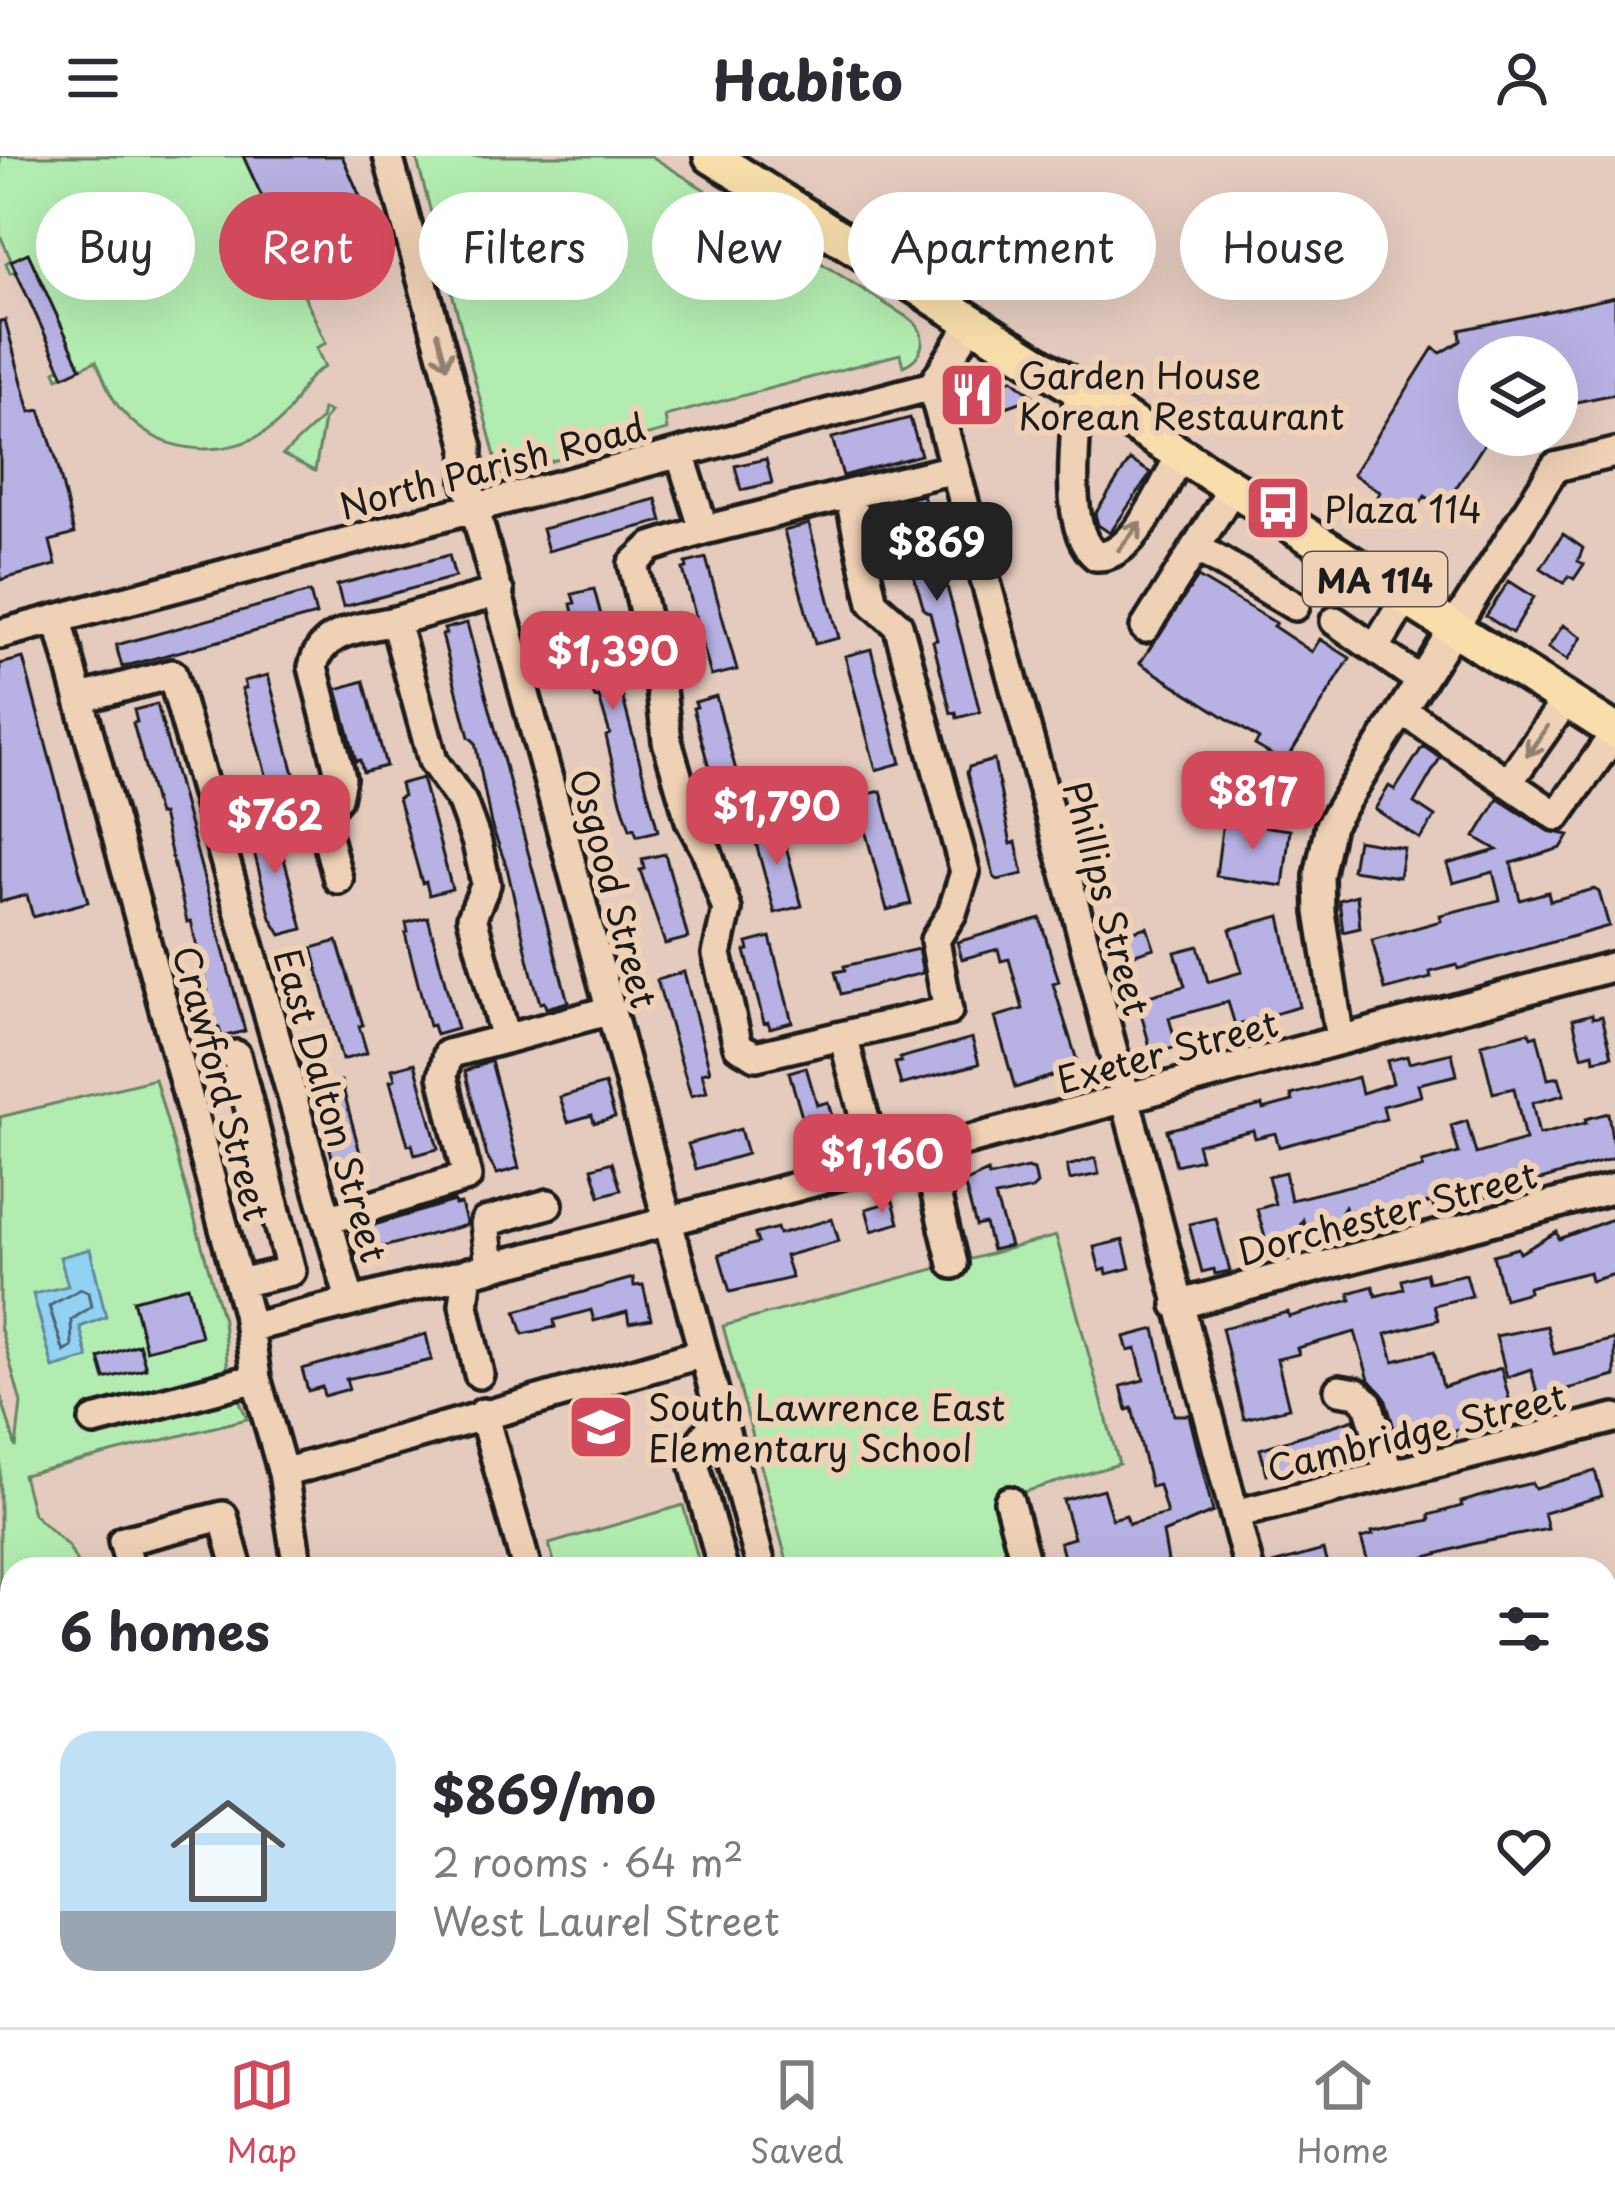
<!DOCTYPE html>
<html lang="en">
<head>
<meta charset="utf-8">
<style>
  body { margin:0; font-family:"Playpen Sans",sans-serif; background:#f2f2f3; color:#2b2b33; height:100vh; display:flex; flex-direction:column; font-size:45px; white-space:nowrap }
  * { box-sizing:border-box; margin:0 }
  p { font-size:39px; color:#7c7c81 }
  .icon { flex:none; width:66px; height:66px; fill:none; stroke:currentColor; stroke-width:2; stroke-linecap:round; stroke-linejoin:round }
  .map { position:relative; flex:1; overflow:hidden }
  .details { position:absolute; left:0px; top:1401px; width:1617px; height:471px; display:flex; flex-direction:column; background:#fff; border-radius:36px 36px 0 0; box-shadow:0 12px 48px #0002 }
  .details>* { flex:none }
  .hud { position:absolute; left:36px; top:36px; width:1545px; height:108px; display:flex; gap:24px }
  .tools { position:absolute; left:1458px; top:180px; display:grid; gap:24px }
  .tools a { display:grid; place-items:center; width:120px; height:120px; border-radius:50%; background:#fff; box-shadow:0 12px 48px #0002; font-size:60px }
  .price { position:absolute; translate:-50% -102px; padding:0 27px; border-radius:24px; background:#d1495b; color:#fff; font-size:39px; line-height:78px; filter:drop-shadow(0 3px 6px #0008) }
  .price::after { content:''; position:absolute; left:50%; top:72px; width:36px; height:27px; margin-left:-18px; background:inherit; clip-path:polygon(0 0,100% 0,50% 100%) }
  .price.current { background:#222; color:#fff }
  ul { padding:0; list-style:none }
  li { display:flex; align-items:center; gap:36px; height:300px; padding:0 60px }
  li span { display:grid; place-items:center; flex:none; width:336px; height:240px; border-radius:36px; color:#555 }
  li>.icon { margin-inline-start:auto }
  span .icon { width:144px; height:144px; fill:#fffc; stroke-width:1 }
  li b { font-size:51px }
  h2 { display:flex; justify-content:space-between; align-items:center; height:144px; padding:0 60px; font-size:51px }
  .chip { padding:0 42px; border-radius:54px; background:#fff; box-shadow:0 12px 48px #0002; font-size:42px; line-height:108px }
  .chip.current { background:#d1495b; color:#fff }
  header { display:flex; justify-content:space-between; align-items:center; height:156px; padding:0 60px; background:#fff; font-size:54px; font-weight:700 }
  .tab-bar { display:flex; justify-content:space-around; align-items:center; height:168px; border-top:3px solid #e1e1e2; background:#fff; font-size:33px; color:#7c7c81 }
  .tab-bar a { display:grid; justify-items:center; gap:6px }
  .tab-bar .current { color:#d1495b }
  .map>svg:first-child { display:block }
</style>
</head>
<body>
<header><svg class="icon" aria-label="menu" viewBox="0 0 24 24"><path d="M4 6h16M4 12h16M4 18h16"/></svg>Habito<svg class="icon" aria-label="person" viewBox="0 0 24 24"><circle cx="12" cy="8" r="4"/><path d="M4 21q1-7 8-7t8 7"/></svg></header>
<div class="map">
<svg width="1615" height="1871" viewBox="0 0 1615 1871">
  <rect width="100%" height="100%" fill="#e4cbbe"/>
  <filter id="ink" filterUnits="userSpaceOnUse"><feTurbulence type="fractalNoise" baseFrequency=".00833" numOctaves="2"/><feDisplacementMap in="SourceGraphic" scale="24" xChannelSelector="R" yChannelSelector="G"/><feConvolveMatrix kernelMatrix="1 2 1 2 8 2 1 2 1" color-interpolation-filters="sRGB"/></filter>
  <g filter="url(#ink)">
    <path fill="#b3ecb0" stroke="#688466" stroke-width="3" d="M0,0H342L385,97L302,135L326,187L316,192L325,211C301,221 298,250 278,267C233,305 161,301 123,256C110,242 104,222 96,205L58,222L55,215L60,212L16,115L10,117L6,107L11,104L0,79Z
      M416,0H651L913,165C929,181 923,202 903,210L900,198L665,260L667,274L500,319Z
      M323,253L330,256L324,264L315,315L283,299L321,263Z
      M155,923L223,1164L228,1216L247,1263L23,1319L33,1358L69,1391L80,1413H12V1860H394L396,1871H0V1237L16,1292L21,1247L0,1170V961Z
      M1056,1080L1119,1308L996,1344L1015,1407L994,1413H789L723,1170Z
      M683,1349L701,1413H556L549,1388Z
      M615,1860H757L719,1871H655L652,1863L618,1871Z"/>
    <path fill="#91d1f2" stroke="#62899c" stroke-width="3" d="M90,1093L106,1161L80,1171L88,1202L53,1212L33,1138L68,1130L60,1101Z"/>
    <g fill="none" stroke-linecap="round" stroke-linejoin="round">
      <path stroke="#4b6472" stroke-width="3" d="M81,1133L88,1136L91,1151L71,1164L72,1191L64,1196L49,1150Z"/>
    </g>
    <path fill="#b7b2e3" stroke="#1c1c1c" stroke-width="3" d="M243,0H342L385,97L305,133Z
      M28,97L81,212L64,220L11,105Z
      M1615,141V238L1557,250V201H1479V279H1490L1443,352L1425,340L1408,367L1390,356L1386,361L1371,353L1380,336L1353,318L1433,192L1441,197L1461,185L1460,174Z
      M5,164L30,256L40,254L56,302L74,378L50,385L56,409L0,424V165Z
      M1013,223L1034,241L987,258L986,254L968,259L961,237Z
      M910,262L921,299L843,320L832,282Z
      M766,303L772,327L741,334L735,310Z
      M1130,304L1151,317L1110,377L1098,369L1095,358Z
      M923,339L980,556L957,562L956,556L951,557L933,485L937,484L930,457L924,454L894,351L899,350L898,345Z
      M656,343L662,365L548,395L542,373Z
      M809,368L839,482L815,488L784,375Z
      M1563,378L1583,392L1578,405L1584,408L1574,423L1569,420L1564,427L1541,412Z
      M449,399L455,421L343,451L337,429Z
      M706,402L737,514L711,520L683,413L687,412L686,407Z
      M1198,421L1276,467L1273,470L1312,496L1320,483L1350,502L1285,607L1255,589L1259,583L1140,507Z
      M1509,425L1534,441L1512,477L1486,460Z
      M594,433L658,675L637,680L634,672L630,673L621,645L606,580L610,578L599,541L595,542L586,514L571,448L575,447L572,438Z
      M310,436L316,459L122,511L116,489Z
      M467,467L568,846L546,852L544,846L540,847L532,819L507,712L491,668L475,586L469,581L442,479L446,478L444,473Z
      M1563,469L1582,481L1567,504L1548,492Z
      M871,493L901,607L876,614L845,500Z
      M23,502L88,746L33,761L27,739L0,746V508Z
      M268,519L298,633L272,640L242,533L246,532L244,525Z
      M364,525L386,610L363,616L360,604L356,605L337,533Z
      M716,540L746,652L725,658L720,654L693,552L697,551L695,546Z
      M157,548L245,875L222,881L219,872H216L191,765L187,766L162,658L158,659L133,567L137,566L134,554Z
      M1423,590L1440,602L1414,647L1435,661L1420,683L1375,653L1389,630L1395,634Z
      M994,604L1011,688L1016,686L1023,718L998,724L994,721L967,617L969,611Z
      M422,622L452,733L429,739L426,726L422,727L398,642L403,640L400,628Z
      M881,635L911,748L887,754L856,641Z
      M1498,643L1548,675L1569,679L1561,692L1511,707L1520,744L1548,736L1550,745L1594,733L1599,736L1609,770L1458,813L1457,809L1430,816L1431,822L1385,834L1372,784L1441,765L1440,759L1500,744L1493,716L1453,727L1447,708L1497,694L1475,681Z
      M273,662L303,773L281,779L271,762L249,676L253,675L251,668Z
      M779,665L802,750L775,757L754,680L759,679L757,671Z
      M1223,665L1290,674L1283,730L1216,720Z
      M1357,684L1404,692L1399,721L1352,714Z
      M665,698L688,782L665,788L640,714L644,713L642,703Z
      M1357,739L1360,772L1343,776L1339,744Z
      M1280,760L1299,851L1235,869L1228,846L1169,862L1177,891L1152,898L1137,843L1185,830L1175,796L1198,790L1208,826L1242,816L1230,773Z
      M428,761L457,873L436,879L433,869L429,870L405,777L408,776L406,767Z
      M1040,762L1059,826L1053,828L1079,911L1015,932L995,861L1023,853L1009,803L1001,805L998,793L962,803L957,786Z
      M1147,771L1154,792L1122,802L1115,780Z
      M770,781L792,866L770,872L768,866L764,867L745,795L749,794L747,787Z
      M337,785L363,869L359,870L367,897L342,904L312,792Z
      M918,793L923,817L841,838L835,816L845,814L844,810Z
      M684,816L710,915L702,917L707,936L691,940L657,824Z
      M1592,858L1593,862L1602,860L1612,900L1594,904L1593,897L1582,900L1573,863Z
      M1529,876L1531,881L1537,879L1548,923L1559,921L1564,939L1532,947L1539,979L1586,967L1585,963L1608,957L1615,1002L1477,1043L1473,1032L1436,1060L1432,1046L1375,1061L1371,1069L1351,1075L1345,1051L1329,1079L1309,1085L1303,1064L1289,1090L1269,1096L1257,1053L1275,1048L1268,1020L1285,1016L1291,1044L1423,1012L1422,1007L1459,997L1451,970L1467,965L1476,998L1525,984L1514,932L1493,937L1481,888Z
      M972,882L979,908L901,929L895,907L901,906L900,902Z
      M1452,897L1457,919L1418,928L1421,940L1383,950L1386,963L1279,991L1275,977L1255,982L1253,974L1197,988L1201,1003L1176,1009L1167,974L1262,949L1263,953L1293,945L1291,939L1358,921L1362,937L1393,927L1387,905L1407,900L1409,907Z
      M491,905L519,1012L497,1018L487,1001L465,915Z
      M415,907L438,993L415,999L412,988L408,989L390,925L395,923L392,913Z
      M806,911L817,949L828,946L836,976L814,982L808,959L802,961L789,916Z
      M341,925L364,1012L341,1018L339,1011L335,1012L316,940L320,939L318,931Z
      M605,928L615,961L594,967L592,959L568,966L560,941Z
      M740,973L747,998L696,1013L688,988Z
      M1095,1002L1099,1018L1070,1024L1067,1010Z
      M612,1006L621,1034L600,1040L592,1012Z
      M1027,1012L1034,1014L1037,1028L1032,1033L995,1041L1010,1090L992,1094L985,1068L976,1070L964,1027L988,1016L989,1021Z
      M454,1045L455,1049L461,1048L467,1069L356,1098L350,1077L354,1075Z
      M893,1045L899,1067L872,1075L866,1053Z
      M1216,1062L1230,1115L1215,1118L1214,1113L1202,1116L1189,1068Z
      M1615,1062V1118L1591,1125L1589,1116L1528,1131L1529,1136L1504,1143L1493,1099L1518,1092L1520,1097L1557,1076L1559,1083Z
      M832,1063L839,1085L785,1100L792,1122L730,1136L719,1098L758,1087L755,1078L777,1072L779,1078Z
      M1123,1084L1130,1112L1107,1118L1106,1113L1100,1115L1094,1091Z
      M1426,1117L1428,1126L1466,1118L1472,1140L1434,1149L1438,1164L1386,1178L1394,1205L1434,1195L1443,1231L1501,1212L1513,1258L1454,1274L1455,1280L1425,1291L1408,1296L1406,1290L1400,1292L1385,1242L1369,1224L1355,1176L1297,1192L1299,1198L1277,1203L1289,1252L1244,1263L1222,1172L1288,1156L1289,1161L1351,1144L1349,1137L1373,1130L1376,1140L1404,1133L1402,1124Z
      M633,1122L634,1130L643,1129L651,1163L629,1167L627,1156L594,1165L591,1154L554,1164L555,1171L523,1178L516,1155Z
      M188,1130L201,1180L146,1194L133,1144Z
      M1547,1170L1554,1198L1615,1183V1220L1538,1241L1531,1213L1507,1221L1496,1180Z
      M1155,1173L1174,1259H1189L1213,1356L1163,1377L1168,1405L1161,1411L1147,1413L1145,1406L1118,1413H1067L1060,1386L1074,1382L1063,1344L1103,1333L1112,1363L1126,1359L1129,1368L1167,1358L1159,1329L1151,1331L1132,1252L1127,1254L1121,1230L1144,1224L1136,1193L1128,1195L1124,1181Z
      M426,1178L432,1204L346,1223L349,1233L324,1240L322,1231L308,1235L302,1213Z
      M139,1188L146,1212L105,1223L99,1202Z
      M1354,1263L1366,1304L1353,1308L1349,1295L1267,1318L1260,1293Z
      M1595,1315L1602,1340L1544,1357L1548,1373L1472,1388L1384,1413H1370L1361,1382L1373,1379L1372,1376L1430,1364L1429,1359L1462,1350L1461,1346L1515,1331L1532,1327L1535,1332Z
      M1323,1394L1328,1413H1273V1408Z"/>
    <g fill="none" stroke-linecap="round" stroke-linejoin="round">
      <g stroke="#1c1c1c" stroke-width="36">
        <path id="minor" d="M388,0L468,291L467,324L762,1413
          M932,230L1070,732L1249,1413
          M1078,236C1077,277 1061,373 1096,400C1134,403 1163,330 1180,300
          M680,297L704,374L651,391L633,408L660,525L667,585L690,664L707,696L727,754L717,798L738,890L756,900L948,855L935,784L952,757L965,716L898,469L873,447L849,338L954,313
          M704,374L849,338
          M1196,391L1232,333
          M58,464L247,1157L256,1222L283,1317L298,1413
          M1335,465L1421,525
          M1145,472L1196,391L1295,450
          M0,478L932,230L972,167
          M1375,493L1405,443
          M81,542L172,518L350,1144
          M1402,554L1557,660L1615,577
          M1508,627L1566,544
          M338,723L321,659L337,642L341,622L313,511C321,473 363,472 395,465
          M843,880L877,1009
          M505,883L611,854
          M1340,884L1320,756L1319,720L1330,669L1555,311L1615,297
          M236,899L291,1115L239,1127
          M926,997L953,1108
          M327,1064L467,1021L443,920L448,898L505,883L472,761L486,728L477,687L462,646L433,605L395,465L499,436
          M490,1111L485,1066L548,1048
          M468,1116L464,1149L479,1218
          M1177,1149L1615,1032
          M249,1172L602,1083L1615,810
          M1339,1234L1357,1237L1368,1247L1389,1319
          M483,1257L527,1413
          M720,1261L701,1285L695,1311L723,1413
          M94,1265L256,1222
          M283,1317L703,1197
          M1009,1345L1027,1413
          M1235,1358L1615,1262
          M131,1413L123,1385L223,1360L238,1413
          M1605,1535L1615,1532
          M1605,1848L1615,1846
          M604,1860L607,1871
          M881,1860L884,1871
          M1371,1860L1374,1871
          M756,1871L797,1860
          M1519,1871L1561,1860"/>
      </g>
      <g stroke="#1c1c1c" stroke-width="42">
        <path id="major" d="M711,0L1615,575"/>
      </g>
      <use href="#minor" stroke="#efd1b5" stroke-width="27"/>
      <use href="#major" stroke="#f8deab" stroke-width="33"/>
    </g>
    <defs><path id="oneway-shaft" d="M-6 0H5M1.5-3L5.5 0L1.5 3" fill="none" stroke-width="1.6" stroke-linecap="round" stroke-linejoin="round" transform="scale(3)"/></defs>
    <g stroke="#908070">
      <use href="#oneway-shaft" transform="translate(442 194) rotate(75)"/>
      <use href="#oneway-shaft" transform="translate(1130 380) rotate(-51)"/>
      <use href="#oneway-shaft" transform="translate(1537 585) rotate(125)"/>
    </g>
  </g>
  <defs>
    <g id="restaurant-square" transform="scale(3.45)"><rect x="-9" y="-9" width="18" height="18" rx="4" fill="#d1495b" stroke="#efd1b5"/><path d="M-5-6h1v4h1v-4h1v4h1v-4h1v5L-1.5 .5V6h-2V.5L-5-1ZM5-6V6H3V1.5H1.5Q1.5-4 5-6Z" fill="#fff"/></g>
    <g id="bus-square" transform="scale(3.45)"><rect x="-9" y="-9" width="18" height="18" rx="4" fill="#d1495b" stroke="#efd1b5"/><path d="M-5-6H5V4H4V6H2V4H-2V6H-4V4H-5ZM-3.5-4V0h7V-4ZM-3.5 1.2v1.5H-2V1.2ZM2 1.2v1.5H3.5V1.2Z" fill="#fff"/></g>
    <g id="school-square" transform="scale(3.45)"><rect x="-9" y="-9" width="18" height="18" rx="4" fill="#d1495b" stroke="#efd1b5"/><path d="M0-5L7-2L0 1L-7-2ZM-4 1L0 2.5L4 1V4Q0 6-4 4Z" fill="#fff"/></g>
  </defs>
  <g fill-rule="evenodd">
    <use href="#restaurant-square" x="972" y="239"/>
    <use href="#bus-square" x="1278" y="352"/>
    <use href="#school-square" x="601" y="1271"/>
  </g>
  <g text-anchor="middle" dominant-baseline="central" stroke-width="12" stroke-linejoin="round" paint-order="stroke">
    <rect fill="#efd1b5" stroke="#5b524a" stroke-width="3" x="1303" y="396" width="144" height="54" rx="9"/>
    <g font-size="33" font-weight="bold" fill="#1c1c1c">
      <text x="1375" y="423">MA 114</text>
    </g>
    <g font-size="36" fill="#1c1c1c" stroke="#efd1b5" text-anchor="start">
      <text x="1018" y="218">Garden House<tspan x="1018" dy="41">Korean Restaurant</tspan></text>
      <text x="1324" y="352">Plaza 114</text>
      <text x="648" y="1250">South Lawrence East<tspan x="648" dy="41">Elementary School</tspan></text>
    </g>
    <g font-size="36" fill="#1c1c1c" stroke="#efd1b5">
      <text transform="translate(492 309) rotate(-15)">North Parish Road</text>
      <text transform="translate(615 732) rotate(75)">Osgood Street</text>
      <text transform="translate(1108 742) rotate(75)">Phillips Street</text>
      <text transform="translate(1167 894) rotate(-15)">Exeter Street</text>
      <text transform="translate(223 927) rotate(75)">Crawford Street</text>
      <text transform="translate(332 949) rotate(74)">East Dalton Street</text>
      <text transform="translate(1387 1056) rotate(-15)">Dorchester Street</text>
      <text transform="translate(1416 1275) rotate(-14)">Cambridge Street</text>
    </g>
  </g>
</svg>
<div class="tools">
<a><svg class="icon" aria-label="layers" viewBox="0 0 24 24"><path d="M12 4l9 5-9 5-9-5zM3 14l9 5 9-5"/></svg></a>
</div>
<b class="price current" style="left:937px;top:448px">$869</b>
<b class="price" style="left:613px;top:557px">$1,390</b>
<b class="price" style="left:1253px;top:697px">$817</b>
<b class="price" style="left:777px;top:712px">$1,790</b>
<b class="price" style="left:275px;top:721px">$762</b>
<b class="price" style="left:882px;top:1060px">$1,160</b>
<div class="hud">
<a class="chip">Buy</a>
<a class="chip current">Rent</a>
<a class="chip">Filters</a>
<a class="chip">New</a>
<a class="chip">Apartment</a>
<a class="chip">House</a>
</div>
<section class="details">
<h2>6 homes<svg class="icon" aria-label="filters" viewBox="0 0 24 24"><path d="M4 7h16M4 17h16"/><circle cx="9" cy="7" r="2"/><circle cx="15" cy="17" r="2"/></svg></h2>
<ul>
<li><span style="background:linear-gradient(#bfe0f5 75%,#9aa5b1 0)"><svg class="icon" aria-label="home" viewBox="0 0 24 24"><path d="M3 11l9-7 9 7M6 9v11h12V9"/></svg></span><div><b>$869/mo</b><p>2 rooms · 64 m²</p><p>West Laurel Street</p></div><svg class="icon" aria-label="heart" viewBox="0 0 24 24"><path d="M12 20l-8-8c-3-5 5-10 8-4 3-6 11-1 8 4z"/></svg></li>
</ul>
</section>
</div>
<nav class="tab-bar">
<a class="current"><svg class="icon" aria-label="map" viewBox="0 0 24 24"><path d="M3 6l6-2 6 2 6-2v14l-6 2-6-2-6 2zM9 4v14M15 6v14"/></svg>Map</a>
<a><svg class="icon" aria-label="saved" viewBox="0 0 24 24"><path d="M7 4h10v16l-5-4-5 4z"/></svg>Saved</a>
<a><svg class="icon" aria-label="home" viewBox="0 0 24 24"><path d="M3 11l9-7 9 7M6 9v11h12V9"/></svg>Home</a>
</nav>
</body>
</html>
